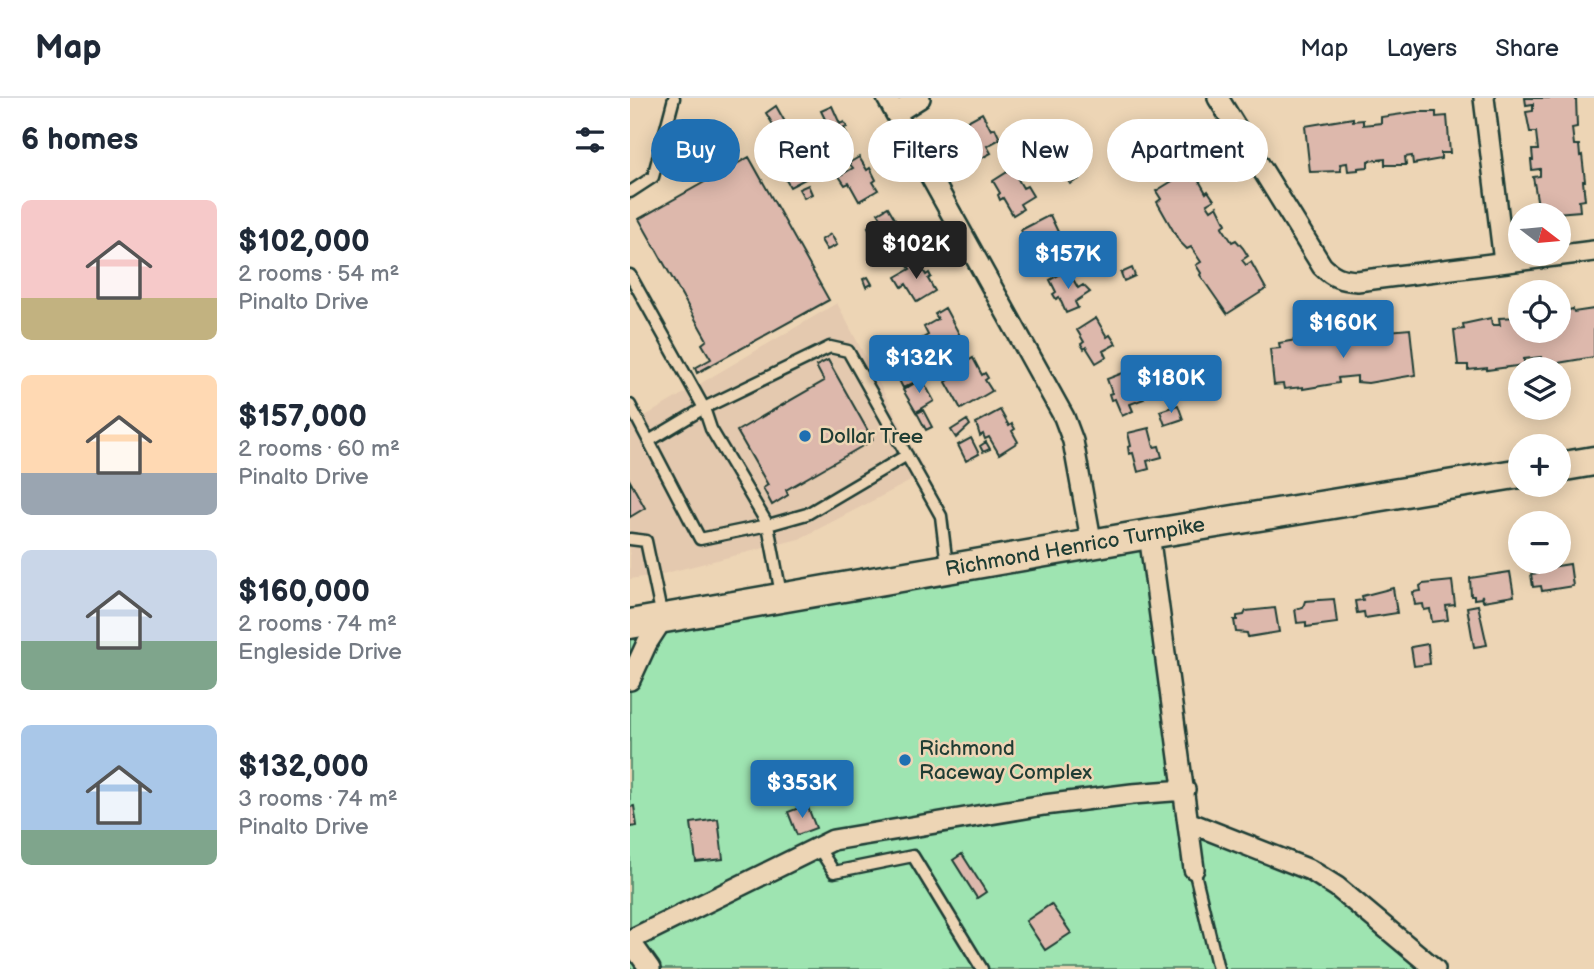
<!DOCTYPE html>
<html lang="en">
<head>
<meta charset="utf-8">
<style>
  body { margin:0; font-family:"Balsamiq Sans",sans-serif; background:#f2f2f3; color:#1f2937; height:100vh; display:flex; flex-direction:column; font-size:26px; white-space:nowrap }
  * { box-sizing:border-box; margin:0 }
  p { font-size:23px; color:#747a83 }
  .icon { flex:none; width:38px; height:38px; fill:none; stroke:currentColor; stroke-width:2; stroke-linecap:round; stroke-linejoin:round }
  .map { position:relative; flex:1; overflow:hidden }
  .side { display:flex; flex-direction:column; background:#fff; width:630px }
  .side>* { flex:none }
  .hud { position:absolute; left:21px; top:21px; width:665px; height:63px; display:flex; gap:14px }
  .needle { width:46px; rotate:106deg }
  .controls { position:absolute; left:878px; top:105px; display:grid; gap:14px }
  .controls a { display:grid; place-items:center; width:63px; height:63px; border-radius:50%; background:#fff; box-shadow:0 4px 18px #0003; font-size:35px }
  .price { position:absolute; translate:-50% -60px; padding:0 16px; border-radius:7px; background:#1f6fb2; color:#fff; font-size:23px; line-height:46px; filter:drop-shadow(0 2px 4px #0008) }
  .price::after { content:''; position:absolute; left:50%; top:42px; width:21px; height:16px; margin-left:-10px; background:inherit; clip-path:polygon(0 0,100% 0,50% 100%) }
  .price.active { background:#222; color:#fff }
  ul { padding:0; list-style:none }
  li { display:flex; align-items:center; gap:21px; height:175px; padding:0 21px }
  li span { display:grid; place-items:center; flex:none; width:196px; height:140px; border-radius:10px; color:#555 }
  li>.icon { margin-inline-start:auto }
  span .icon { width:84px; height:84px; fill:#fffc; stroke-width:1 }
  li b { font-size:30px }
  h2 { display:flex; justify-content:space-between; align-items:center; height:84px; padding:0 21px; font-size:30px }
  .tag { padding:0 24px; border-radius:32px; background:#fff; box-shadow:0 4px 18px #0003; font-size:24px; line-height:63px }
  .tag.active { background:#1f6fb2; color:#fff }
  header { display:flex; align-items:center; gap:42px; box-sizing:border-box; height:98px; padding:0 35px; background:#fff; border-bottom:2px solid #e0e1e3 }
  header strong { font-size:33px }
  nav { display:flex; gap:38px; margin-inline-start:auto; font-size:24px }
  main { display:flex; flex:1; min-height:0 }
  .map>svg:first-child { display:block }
</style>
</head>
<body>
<header>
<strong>Map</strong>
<nav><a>Map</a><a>Layers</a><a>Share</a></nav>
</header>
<main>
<section class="side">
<h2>6 homes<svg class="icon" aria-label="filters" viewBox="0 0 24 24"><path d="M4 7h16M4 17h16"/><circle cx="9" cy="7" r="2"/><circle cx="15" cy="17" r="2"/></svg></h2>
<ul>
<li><span style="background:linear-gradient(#f6c9c9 70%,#c2b280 0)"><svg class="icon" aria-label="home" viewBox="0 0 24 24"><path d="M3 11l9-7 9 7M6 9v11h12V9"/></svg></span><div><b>$102,000</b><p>2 rooms · 54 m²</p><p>Pinalto Drive</p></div></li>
<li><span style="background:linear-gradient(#ffd9b3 70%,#9aa5b1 0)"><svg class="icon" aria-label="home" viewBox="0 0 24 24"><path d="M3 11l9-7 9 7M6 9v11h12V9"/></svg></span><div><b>$157,000</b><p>2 rooms · 60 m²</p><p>Pinalto Drive</p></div></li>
<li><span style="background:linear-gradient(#c9d6e8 65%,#7fa58c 0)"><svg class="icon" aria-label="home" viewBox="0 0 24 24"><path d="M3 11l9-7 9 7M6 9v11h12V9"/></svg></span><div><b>$160,000</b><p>2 rooms · 74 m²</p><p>Engleside Drive</p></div></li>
<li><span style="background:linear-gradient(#a9c7e8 75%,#7fa58c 0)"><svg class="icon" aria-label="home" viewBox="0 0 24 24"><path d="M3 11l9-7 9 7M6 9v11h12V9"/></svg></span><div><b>$132,000</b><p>3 rooms · 74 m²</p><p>Pinalto Drive</p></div></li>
</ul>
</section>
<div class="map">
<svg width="964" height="871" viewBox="0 0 964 871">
  <rect width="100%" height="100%" fill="#edd5b5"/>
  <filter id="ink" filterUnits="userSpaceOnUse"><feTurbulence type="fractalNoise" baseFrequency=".0143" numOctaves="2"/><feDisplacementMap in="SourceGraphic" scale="14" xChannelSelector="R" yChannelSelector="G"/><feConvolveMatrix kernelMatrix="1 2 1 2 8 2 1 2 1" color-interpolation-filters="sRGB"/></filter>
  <g filter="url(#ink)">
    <path fill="#e4c9af" d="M207,205L296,375L169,441L32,476L0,481V327Z"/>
    <path fill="#9ee4b1" stroke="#5e9072" stroke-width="2" d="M519,436L559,724L661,766L804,871H0V526Z"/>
    <path fill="#ddb8ac" stroke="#1f3d34" stroke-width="2" d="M895,0H946L947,29L942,30L944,47H949L950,58L952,57L955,83H953L955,102L949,103L950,113L914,116V106L908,107L903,79L910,78V71L902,72L901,62H903L902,52H908L906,34H900L896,14L903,13V6L896,7Z
      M146,8L155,24L145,30L136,15Z
      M202,8L210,26L214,24L217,29L214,30L220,44L200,54L192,35L186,38L181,27L195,21L191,13Z
      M786,14H806V19L817,18L820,55H811V61L783,66L782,58L775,59L776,67H755V61L738,63V69L728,70V72L718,73L717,65L710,66L711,73L680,74L675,28L723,20V23L733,22V27L751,25V19Z
      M352,15L361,32L365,30L370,41L357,48L361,55L350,61L332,26Z
      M418,26L422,34L412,39L408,32Z
      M119,59L199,202L67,275L65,270L81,261L72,246L77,242L9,121Z
      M229,59L237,72L240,70L246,82L243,84L248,92L229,103L219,85L215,87L209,78L223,70L219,65Z
      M171,64L179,79L160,89L152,75Z
      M382,71L393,90L397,88L403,98L390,106L393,111L383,117L373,100L370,102L368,97L370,95L363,83Z
      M446,74L449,81L440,86L436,79Z
      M557,74L562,82L567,79L576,95L578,93L584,102L577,106L581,112L587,108L596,126L592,129L602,144L606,142L613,150L618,158L612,162L616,167L621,164L636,191L597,216L570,177L571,175L566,167L571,164L561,149L557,151L549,143L527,104L531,101L526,93Z
      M178,87L182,96L174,100L169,91Z
      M258,109L268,126L270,125L273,129L270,131L277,142L258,153L248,136L243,138L238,129L252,121L248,115Z
      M420,117L429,136L425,138L430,148L417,154L421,161L410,166L402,150L398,152L395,147L398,145L391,132Z
      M201,136L207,147L197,152L191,142Z
      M286,160L296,177L299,175L301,179L298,181L305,193L287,204L276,186L272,189L266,179L280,171L276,165Z
      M502,170L505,178L494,183L491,175Z
      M438,172L448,190L453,187L460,194L445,204L448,210L436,215L429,199L426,201L423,196L426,194L420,182Z
      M238,179L242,186L236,189L233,181Z
      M315,210L333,243L314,254L311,248L299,255L291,241L298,237L294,229L308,221L305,216Z
      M943,211L944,214L964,211V259L922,266V263L911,265V259L894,261V267L857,272V270L838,272V267H828L824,232L834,231L833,226L861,220L862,227H870L869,220L889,219L891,233H929V220H934V213Z
      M466,220L477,239L480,237L486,246L473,253L476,259L466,265L456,249L454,251L451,246L454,244L447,232Z
      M758,231V233L780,231L785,277L738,285L727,284V278L708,280L709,285L673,291V289L654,291L653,286L644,287L640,251L650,250L649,245L677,240L678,247L685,246L684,239L694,238V240L704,239L705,244L723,242L722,237L742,233V240L750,239L749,232Z
      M343,260L352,277L355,275L358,280L355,282L362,293L331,311L316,284L319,282L317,278L321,275L324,279L337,272L333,266Z
      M198,262L243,342L156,392L158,397L142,407L133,390L138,387L107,333L194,283L186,268Z
      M278,272L285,284L273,290L267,278Z
      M498,273L505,292L510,290L514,301L500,306L503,313L492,318L485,301L481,302L479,296L482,295L477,281Z
      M292,281L304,303L286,314L273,292Z
      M548,307L553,321L535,327L530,313Z
      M293,312L302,329L296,332L287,315Z
      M370,312L379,328L382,326L385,331L382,333L388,344L369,356L359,339L355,341L353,336L350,338L346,325Z
      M337,322L340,327L326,340L321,332Z
      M519,330L524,349L529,348L532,359L517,363L519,371L508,374L503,355L499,356L498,349L501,348L498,335Z
      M341,340L349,356L336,363L328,347Z
      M356,344L360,351L353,354L350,348Z
      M0,383L15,410L0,419Z
      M940,466L943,488L912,493L911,488L903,489L901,476L909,475L908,471Z
      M880,474L884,498L853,503L852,497L851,500L844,501V498H841L840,480Z
      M822,483L825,507L816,508L818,522L802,524L800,511L794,512L793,506L785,507L783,494L791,493L790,488L793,486Z
      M763,490L767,515L735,520L734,514L727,515L725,503L733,502L732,498Z
      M704,501L707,525L676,529V524L667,525L665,511L673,509L675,503Z
      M848,507L857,547L844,549L837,509Z
      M645,510L649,534L618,539L617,535L606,534L604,522H607V518L614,517L616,513Z
      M798,546L800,566L784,568L781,549Z
      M177,707L186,730L167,737L158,714Z
      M4,708L7,728L0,729V709Z
      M88,721L93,761L66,764L61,725Z
      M332,756L356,794L347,800L323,762Z
      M421,806L441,835L415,852L396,823Z"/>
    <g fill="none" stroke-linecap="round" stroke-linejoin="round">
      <g stroke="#1f3d34" stroke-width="15">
        <path id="lane" d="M0,94L23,79L44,0
          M0,177L74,310L81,331L138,427L151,496
          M0,307L70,441L138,427L177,416L277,357
          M19,343L74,310L200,249L218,253L311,418L317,468
          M0,441L16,443L32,519
          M188,749L204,774L283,758L352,871
          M564,771L588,871"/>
      </g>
      <g stroke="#1f3d34" stroke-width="24">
        <path id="street" d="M257,0L434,319L443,343L462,447
          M588,0L692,168C703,179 711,182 727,183L964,153
          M854,0L874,164
          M266,15L290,0
          M519,436L564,771
          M0,582L17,545L32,522
          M558,724L680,772L707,789L805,871
          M0,842L203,742L414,707L502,696L555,692
          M0,843L20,871"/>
      </g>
      <g stroke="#1f3d34" stroke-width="33">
        <path id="secondary" d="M929,369L964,363
          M0,526L519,436L891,375"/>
      </g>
      <use href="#lane" stroke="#edd5b5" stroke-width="10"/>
      <use href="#street" stroke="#edd5b5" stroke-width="19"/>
      <use href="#secondary" stroke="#edd5b5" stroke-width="28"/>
    </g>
  </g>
  <g fill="#1f6fb2" stroke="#edd5b5" stroke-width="2.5">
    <circle cx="175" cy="338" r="7"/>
    <circle cx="275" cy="662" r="7"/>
  </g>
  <g text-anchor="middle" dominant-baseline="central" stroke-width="5" stroke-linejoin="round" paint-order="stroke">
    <g font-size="21" fill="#1f3d34" stroke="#edd5b5" text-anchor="start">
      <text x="189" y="338">Dollar Tree</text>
      <text x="289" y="650">Richmond<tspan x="289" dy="24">Raceway Complex</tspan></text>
    </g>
    <g font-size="21" fill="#1f3d34" stroke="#edd5b5">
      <text transform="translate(445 449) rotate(-10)">Richmond Henrico Turnpike</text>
    </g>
  </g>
</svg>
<div class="controls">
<a><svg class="needle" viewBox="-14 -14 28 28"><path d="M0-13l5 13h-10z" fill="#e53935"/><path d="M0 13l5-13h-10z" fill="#747a83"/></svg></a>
<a><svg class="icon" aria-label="locate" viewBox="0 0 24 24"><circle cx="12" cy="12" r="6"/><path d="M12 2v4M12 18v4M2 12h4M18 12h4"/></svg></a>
<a><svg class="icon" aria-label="layers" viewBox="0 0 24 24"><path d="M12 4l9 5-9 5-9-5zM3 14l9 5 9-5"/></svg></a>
<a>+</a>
<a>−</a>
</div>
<b class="price active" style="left:286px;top:183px">$102K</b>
<b class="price" style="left:438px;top:193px">$157K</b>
<b class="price" style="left:713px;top:262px">$160K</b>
<b class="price" style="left:289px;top:297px">$132K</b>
<b class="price" style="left:541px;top:317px">$180K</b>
<b class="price" style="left:172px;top:722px">$353K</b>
<div class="hud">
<a class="tag active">Buy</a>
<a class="tag">Rent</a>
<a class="tag">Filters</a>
<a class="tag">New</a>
<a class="tag">Apartment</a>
</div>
</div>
</main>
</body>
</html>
